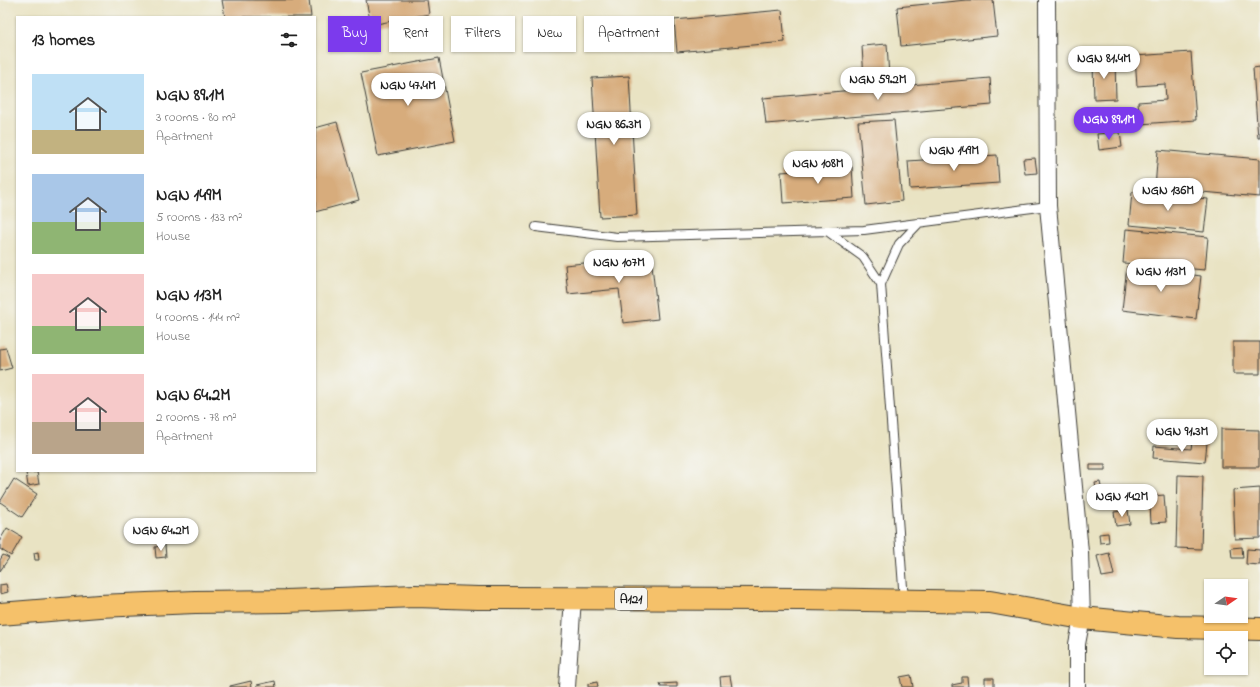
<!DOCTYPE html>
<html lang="en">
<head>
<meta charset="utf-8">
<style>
  body { margin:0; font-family:"Indie Flower",sans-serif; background:#f6f6f6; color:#222; height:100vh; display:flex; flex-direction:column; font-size:15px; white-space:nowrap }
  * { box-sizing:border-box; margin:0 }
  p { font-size:13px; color:#767676 }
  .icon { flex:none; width:22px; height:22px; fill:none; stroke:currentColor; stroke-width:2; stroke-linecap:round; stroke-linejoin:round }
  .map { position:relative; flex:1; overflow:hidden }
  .panel { position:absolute; left:16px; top:16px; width:300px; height:456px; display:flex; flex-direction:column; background:#fff; border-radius:0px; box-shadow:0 1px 3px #0004 }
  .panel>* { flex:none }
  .top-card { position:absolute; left:328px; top:16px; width:380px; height:36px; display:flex; gap:8px }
  .needle { width:26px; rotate:77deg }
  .fabs { position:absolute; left:1204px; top:579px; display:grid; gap:8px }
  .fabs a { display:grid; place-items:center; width:44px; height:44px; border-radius:0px; background:#fff; box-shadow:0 1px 3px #0004; font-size:20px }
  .price { position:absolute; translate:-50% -34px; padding:0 9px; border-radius:14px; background:#fff; color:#222; font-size:13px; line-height:26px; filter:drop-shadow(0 1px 2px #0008) }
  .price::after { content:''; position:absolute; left:50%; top:24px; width:12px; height:9px; margin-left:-6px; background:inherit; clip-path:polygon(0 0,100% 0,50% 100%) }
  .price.current { background:#7c3aed; color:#fff }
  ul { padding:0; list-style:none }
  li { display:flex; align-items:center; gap:12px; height:100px; padding:0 16px }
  li span { display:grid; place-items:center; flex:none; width:112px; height:80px; border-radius:0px; color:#555 }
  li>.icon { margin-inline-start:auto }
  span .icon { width:48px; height:48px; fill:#fffc; stroke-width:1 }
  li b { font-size:17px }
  h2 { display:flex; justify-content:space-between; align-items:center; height:48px; padding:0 16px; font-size:17px }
  .pill { padding:0 14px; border-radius:0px; background:#fff; box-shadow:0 1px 3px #0004; font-size:14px; line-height:36px }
  .pill.current { background:#7c3aed; color:#fff }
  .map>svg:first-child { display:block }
</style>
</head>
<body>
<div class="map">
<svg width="1260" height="687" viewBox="0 0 1260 687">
  <rect width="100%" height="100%" fill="#f6f6f2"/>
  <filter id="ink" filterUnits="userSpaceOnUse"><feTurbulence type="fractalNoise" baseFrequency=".025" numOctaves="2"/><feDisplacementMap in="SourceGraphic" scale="8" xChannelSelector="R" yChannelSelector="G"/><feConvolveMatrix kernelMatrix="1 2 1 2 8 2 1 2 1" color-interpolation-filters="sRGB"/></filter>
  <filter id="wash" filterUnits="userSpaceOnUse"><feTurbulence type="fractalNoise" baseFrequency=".012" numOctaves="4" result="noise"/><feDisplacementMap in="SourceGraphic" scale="16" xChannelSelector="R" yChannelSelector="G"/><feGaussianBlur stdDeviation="0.9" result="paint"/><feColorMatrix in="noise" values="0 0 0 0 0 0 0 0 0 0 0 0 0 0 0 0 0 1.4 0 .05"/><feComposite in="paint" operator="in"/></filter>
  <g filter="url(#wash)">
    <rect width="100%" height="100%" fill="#e9e3c3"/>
    <g id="blocks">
      <path fill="#d7ac7b" d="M222,0H309L311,17H225Z
        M366,0H427L429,14L371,25Z
        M966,0H993L997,36L901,46L897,7Z
        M782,10L785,42L677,52L674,20Z
        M887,44L889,77L864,79L862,46Z
        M1191,52L1196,120L1140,124L1138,102L1166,100L1165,84L1137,86L1135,56Z
        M439,58L455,141L378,156L361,73Z
        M1115,61L1116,99L1094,100L1093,62Z
        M1260,67V138H1258L1253,68Z
        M629,76L637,215L600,217L592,78Z
        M990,78L992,105L766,124L763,98Z
        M894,120L902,201L866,205L858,122Z
        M337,122L359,200L315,212V128Z
        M1120,132L1122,147L1099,150L1097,134Z
        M1158,150L1260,159V197L1155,188Z
        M997,155L999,183L910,189L908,161Z
        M1035,158L1037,173L1025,174L1023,159Z
        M852,167L854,198L783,203L781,172Z
        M1132,192L1208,199L1204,232L1129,225Z
        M1126,229L1208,237L1205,270L1123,263Z
        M651,256L658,319L623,323L619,289L568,294L565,265Z
        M1127,266L1201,276L1196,319L1122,310Z
        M1233,342H1260V374H1233Z
        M6,348L12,368L0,371V349Z
        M1221,429L1259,430V467H1221Z
        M1192,442L1207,443L1205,462L1153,458L1154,446L1191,449Z
        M1090,465H1105V470H1090Z
        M37,472L39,484L28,486L26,473Z
        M1178,475L1203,476L1201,549L1176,548Z
        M14,479L37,494L22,517L0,502Z
        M1100,482L1101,487L1096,488L1095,483Z
        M1260,488V538L1235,539L1233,490Z
        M1164,495L1166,522L1151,523L1150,504L1144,505L1143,497Z
        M1128,510L1130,524L1116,526L1114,512Z
        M7,528L22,537L11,556L0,549V540Z
        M1108,533L1109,542L1100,543L1099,534Z
        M165,545L166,557L156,558L155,547Z
        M1242,547L1243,558H1232L1231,548Z
        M1247,549L1260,550V565L1246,564Z
        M38,552L39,560H35L34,553Z
        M1109,553L1114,575L1102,577L1097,556Z
        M3,555L9,558L0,571V560Z
        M6,584L8,592L0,594V585Z
        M911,675L913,687H902L900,677Z
        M730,676L732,687H721L720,677Z
        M962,677H967L968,687H952V685L962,683Z
        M985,678H994V687H985Z
        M251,681L252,687H230V686Z
        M275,681L276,687H257V685Z
        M597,682L598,687H588V684Z
        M677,683V687H661L660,684Z"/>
    </g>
  </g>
  <g filter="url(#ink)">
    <use href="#blocks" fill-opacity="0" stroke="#3b3a35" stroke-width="1"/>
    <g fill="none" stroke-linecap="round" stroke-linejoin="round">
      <g stroke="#3b3a35" stroke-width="10">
        <path id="service" d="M536,227L617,237L864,230L1048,206
          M827,231L863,257L881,284L904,601
          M881,284L899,244L920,222"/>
      </g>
      <g stroke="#3b3a35" stroke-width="18">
        <path id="minor" d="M1047,0L1048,206L1080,552L1082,618L1077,644V687
          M567,687L573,598"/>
      </g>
      <g stroke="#3b3a35" stroke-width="24">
        <path id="primary" d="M0,614L99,606L195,602L286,601L415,596L478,598L801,599L990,602L1082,618L1178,627L1260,629"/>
      </g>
      <use href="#service" stroke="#fff" stroke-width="8"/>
      <use href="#minor" stroke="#fff" stroke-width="16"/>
      <use href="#primary" stroke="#f5c16b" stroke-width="22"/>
    </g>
  </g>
  <g text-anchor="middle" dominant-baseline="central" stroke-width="3" stroke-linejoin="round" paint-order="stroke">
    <rect fill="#f6f6f2" stroke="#5d5d5c" stroke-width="1" x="615" y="588" width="32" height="22" rx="3"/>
    <g font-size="13" font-weight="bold" fill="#1c1c1c">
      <text x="631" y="599">A121</text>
    </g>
  </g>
</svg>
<div class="fabs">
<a><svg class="needle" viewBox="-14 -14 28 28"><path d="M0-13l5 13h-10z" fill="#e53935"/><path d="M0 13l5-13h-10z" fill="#767676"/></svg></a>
<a><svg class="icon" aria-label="locate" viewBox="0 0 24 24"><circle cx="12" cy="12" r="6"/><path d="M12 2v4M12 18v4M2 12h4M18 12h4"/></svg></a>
</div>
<b class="price" style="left:1104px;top:80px">NGN 81.4M</b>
<b class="price" style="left:878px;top:101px">NGN 59.2M</b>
<b class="price" style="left:408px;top:107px">NGN 47.4M</b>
<b class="price current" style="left:1109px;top:141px">NGN 89.1M</b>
<b class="price" style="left:614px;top:146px">NGN 86.3M</b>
<b class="price" style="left:954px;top:172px">NGN 149M</b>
<b class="price" style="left:818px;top:185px">NGN 108M</b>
<b class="price" style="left:1168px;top:212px">NGN 136M</b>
<b class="price" style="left:619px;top:284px">NGN 107M</b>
<b class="price" style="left:1161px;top:293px">NGN 113M</b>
<b class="price" style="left:1182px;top:453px">NGN 91.3M</b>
<b class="price" style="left:1122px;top:518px">NGN 142M</b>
<b class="price" style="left:161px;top:552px">NGN 64.2M</b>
<div class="top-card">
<a class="pill current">Buy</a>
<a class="pill">Rent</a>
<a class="pill">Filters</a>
<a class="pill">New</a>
<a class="pill">Apartment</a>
</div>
<section class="panel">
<h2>13 homes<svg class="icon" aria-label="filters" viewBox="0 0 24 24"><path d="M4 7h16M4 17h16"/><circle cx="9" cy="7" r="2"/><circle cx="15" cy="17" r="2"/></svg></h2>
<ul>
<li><span style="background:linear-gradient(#bfe0f5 70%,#c2b280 0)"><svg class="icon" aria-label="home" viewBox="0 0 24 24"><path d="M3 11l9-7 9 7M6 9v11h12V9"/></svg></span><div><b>NGN 89.1M</b><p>3 rooms · 80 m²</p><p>Apartment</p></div></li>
<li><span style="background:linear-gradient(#a9c7e8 60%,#8fb573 0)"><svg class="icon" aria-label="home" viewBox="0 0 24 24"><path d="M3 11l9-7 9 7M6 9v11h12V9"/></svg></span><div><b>NGN 149M</b><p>5 rooms · 133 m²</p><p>House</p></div></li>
<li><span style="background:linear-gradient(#f6c9c9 65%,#8fb573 0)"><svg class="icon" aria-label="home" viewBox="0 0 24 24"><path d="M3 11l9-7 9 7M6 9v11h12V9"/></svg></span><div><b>NGN 113M</b><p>4 rooms · 144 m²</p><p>House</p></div></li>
<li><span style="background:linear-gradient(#f6c9c9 60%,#b9a48a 0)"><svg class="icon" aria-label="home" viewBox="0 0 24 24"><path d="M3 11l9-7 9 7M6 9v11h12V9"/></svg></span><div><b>NGN 64.2M</b><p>2 rooms · 78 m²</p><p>Apartment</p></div></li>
</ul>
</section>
</div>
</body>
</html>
